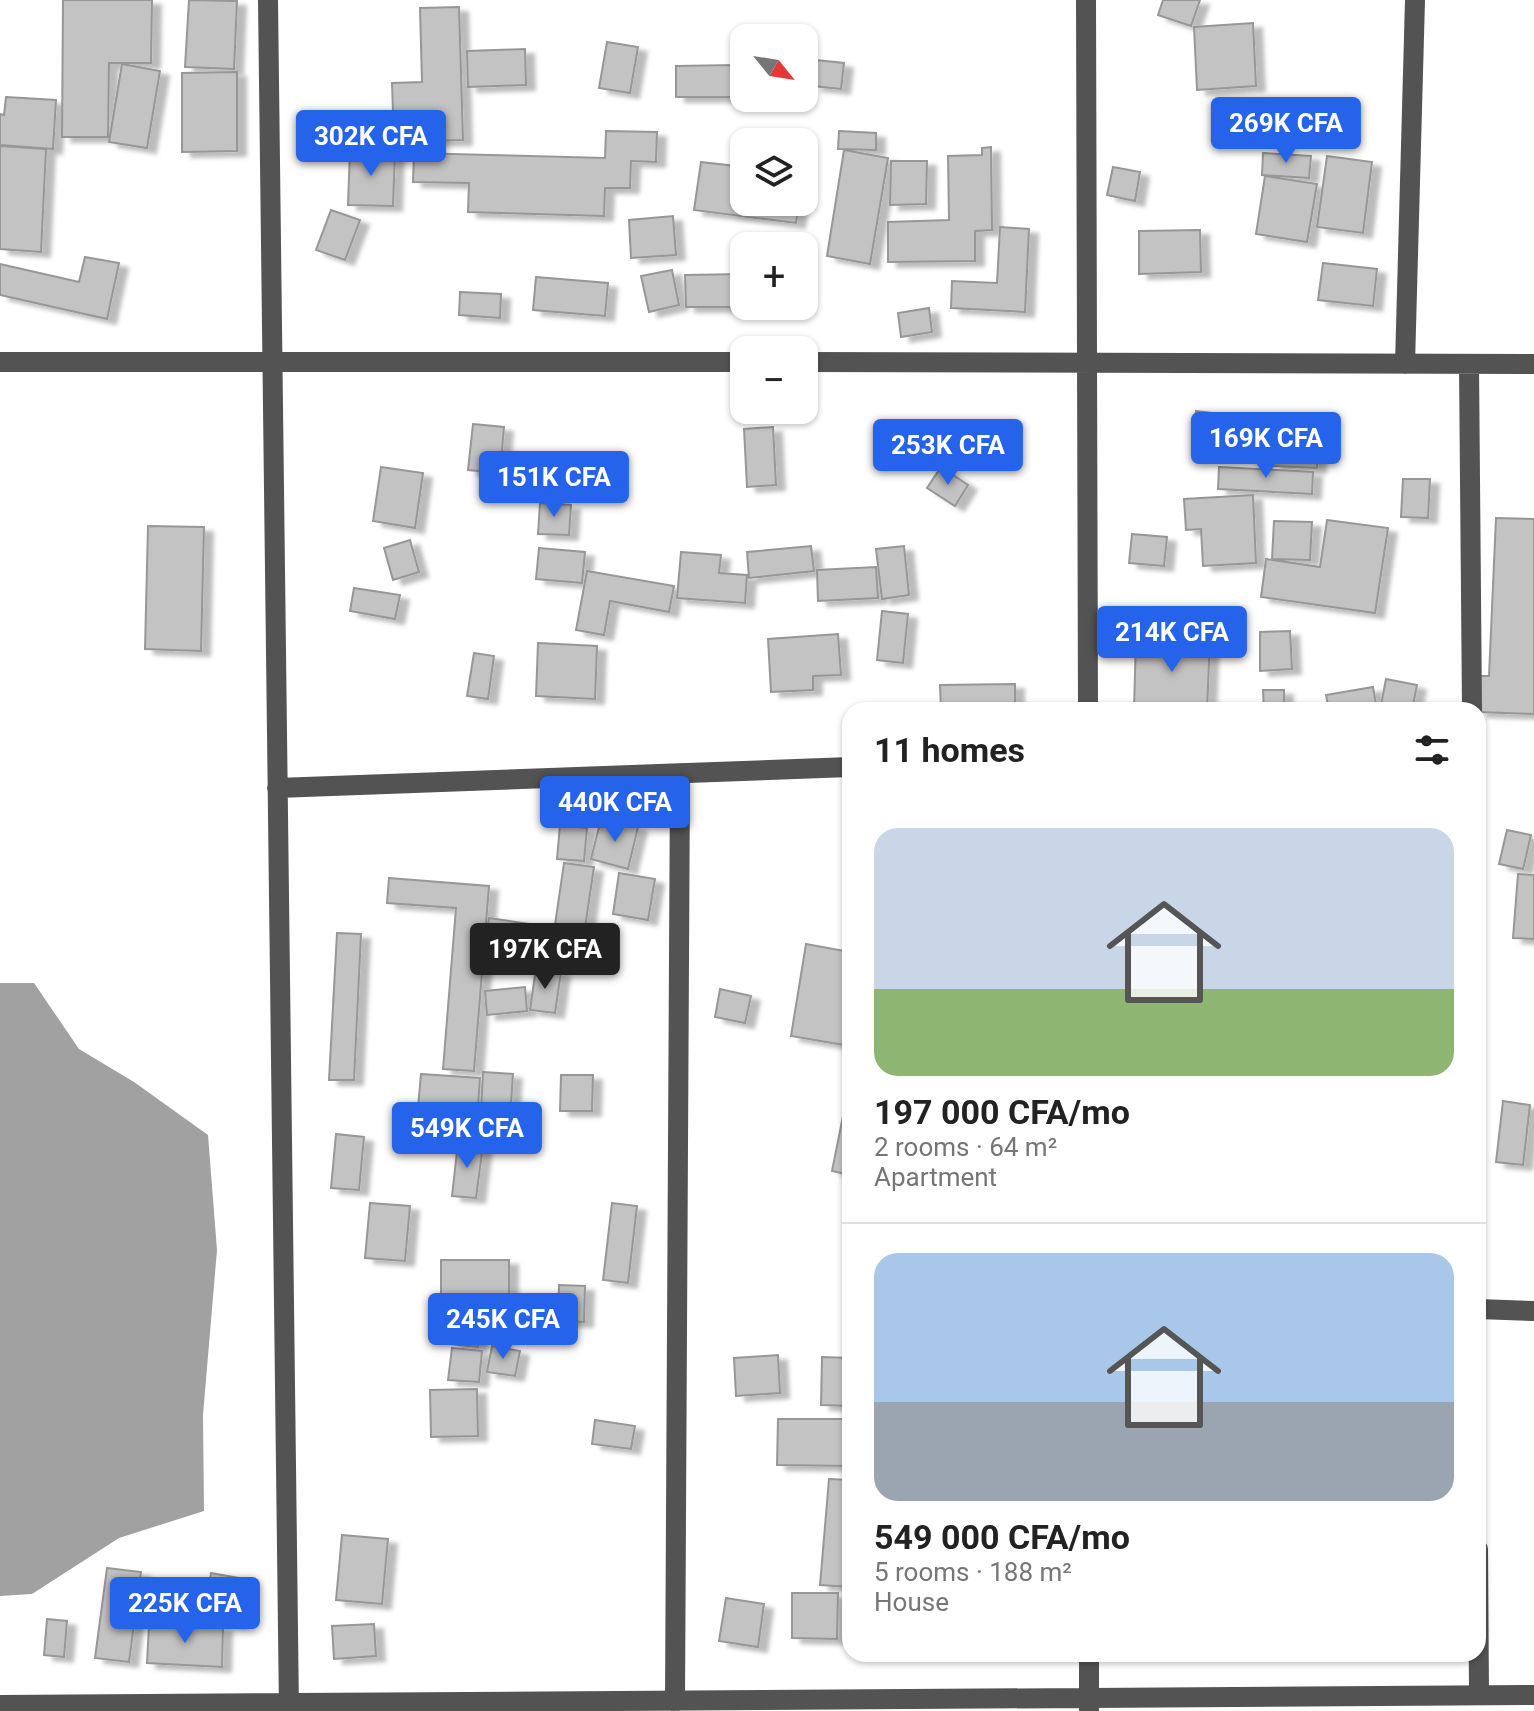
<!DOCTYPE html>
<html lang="en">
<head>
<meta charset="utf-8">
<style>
  body { margin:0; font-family:Roboto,sans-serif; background:#f2f2f2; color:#222; height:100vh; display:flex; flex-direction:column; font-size:30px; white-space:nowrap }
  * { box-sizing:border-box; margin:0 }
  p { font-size:26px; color:#767676 }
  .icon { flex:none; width:44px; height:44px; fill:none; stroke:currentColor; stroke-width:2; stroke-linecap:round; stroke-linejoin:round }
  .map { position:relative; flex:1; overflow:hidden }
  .details { position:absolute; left:842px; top:702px; width:644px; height:960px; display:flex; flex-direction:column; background:#fff; border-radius:24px; box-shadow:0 2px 6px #0004 }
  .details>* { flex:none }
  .needle { width:52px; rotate:120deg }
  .buttons { position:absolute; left:730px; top:24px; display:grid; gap:16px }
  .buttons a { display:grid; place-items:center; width:88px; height:88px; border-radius:16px; background:#fff; box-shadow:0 2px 6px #0004; font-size:40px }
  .price { position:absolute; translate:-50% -68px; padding:0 18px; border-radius:8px; background:#2563eb; color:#fff; font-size:26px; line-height:52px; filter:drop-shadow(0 2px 4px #0008) }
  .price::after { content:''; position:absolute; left:50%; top:48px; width:24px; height:18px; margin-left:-12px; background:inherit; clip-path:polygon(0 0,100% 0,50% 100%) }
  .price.current { background:#222; color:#fff }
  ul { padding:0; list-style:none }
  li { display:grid; align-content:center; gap:16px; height:424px; padding:0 32px }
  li+li { border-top:2px solid #e0e0e0 }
  li span { display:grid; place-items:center; height:248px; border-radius:24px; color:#555 }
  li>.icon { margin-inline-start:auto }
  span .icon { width:144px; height:144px; fill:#fffc; stroke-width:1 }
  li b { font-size:34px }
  h2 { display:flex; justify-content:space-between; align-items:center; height:96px; padding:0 32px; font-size:34px }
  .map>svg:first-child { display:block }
</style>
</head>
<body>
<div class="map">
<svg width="1534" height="1711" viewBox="0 0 1534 1711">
  <defs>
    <filter id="shadow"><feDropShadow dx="9" dy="5" stdDeviation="2" flood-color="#0004"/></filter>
  </defs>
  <rect width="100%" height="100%" fill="#fff"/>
  <path fill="#a1a1a1" d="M0,983H34L79,1049L134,1082L208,1135L217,1250L203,1415L204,1511L119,1538L32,1594L0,1596Z"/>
  <path fill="#c3c3c3" stroke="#979797" stroke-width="2" filter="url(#shadow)" d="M63,0H152L151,63H109L108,137H62Z
    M189,0L237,1L234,69L185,67Z
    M1163,0H1200L1191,26L1158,15Z
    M459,7L463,140L394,142L392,83L422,82L420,8Z
    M1253,23L1256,86L1197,90L1194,27Z
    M607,42L638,47L630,93L599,88Z
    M525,49L526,85L468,87L467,51Z
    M816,60L844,63L841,89L813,86Z
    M122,64L160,71L147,148L109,142Z
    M735,65V97H676V66Z
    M237,72V151L182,152V73Z
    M6,97L56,100L53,149L0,145V114L4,115Z
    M606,131L657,132L656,162L631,161L630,188H605L604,216L468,212L469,183L413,182L414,153L605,158Z
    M839,131L876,133V150L838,149Z
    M0,146L46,149L41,252L0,249Z
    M991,147L992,230L975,231V261L888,262V222L949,220L948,156L982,155V148Z
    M350,149L395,151L393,206L348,205Z
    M844,150L888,158L870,264L827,256Z
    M1263,153L1311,156L1309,178L1262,175Z
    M1327,156L1372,162L1363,233L1317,227Z
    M891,161H927L926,204L890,205Z
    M701,162L744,167V202H799L796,223L694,210Z
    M1113,167L1140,172L1135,201L1107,195Z
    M1265,176L1317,184L1307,242L1256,234Z
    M331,210L360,220L345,260L316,250Z
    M673,216L676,255L631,258L629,220Z
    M1000,227L1029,229L1025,312L951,308L952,281L997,283Z
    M1200,230L1201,272L1139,274V231Z
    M85,257L119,263L107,319L0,295V264L79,282Z
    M1323,263L1377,269L1373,306L1318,300Z
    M672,270L679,305L649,312L641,276Z
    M743,274V307H686L685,275Z
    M536,277L608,283L605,316L533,310Z
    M460,292L501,294L500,318L459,315Z
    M929,308L932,332L901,337L898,313Z
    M1196,411L1261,419L1257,448L1192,440Z
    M1274,423L1319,425L1317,468L1272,466Z
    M473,424L504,427L500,473L468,470Z
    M773,427L776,485L747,487L744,429Z
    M381,467L423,473L415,528L373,521Z
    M941,467L968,485L955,506L927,488Z
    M1219,467L1313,472L1312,494L1218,489Z
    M1403,479H1430L1428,518L1401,517Z
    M1253,495L1256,563L1203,566L1201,529L1186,530L1184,499Z
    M540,503L571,505L569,535L538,534Z
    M1496,518L1534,519V714L1478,712L1473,676H1489Z
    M1327,520L1388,528L1375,613L1261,597L1266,559L1320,567Z
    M1274,521L1312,522L1310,560L1272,559Z
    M148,526L204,527L201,651L145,649Z
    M1132,534L1167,537L1164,566L1129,563Z
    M410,540L419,572L393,580L384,548Z
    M811,546L814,571L749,578L747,552Z
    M904,546L909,595L882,599L876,549Z
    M539,548L585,552L582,583L536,579Z
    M681,552L721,555L719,573L747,575L745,603L677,598Z
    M876,567L878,598L818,601L817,570Z
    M587,571L674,586L669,612L610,601L604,635L576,630Z
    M354,588L400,595L395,619L350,611Z
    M882,611L908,614L903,663L877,660Z
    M1290,631L1292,669L1260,671V632Z
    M838,634L841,675L813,676V690L771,692L768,639Z
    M1136,636L1210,639L1207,710H1134Z
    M538,643L597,646L595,699L536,696Z
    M474,653L494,656L488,699L467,696Z
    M1386,679L1417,685L1412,710L1381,705Z
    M1015,684V710H941L940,685Z
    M1373,687L1377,710H1329L1326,695Z
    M1263,690H1284V710H1264Z
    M601,819L638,827L628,869L591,859Z
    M560,825L587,828L584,861L557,859Z
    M1507,830L1531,835L1523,869L1499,864Z
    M564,863L594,867L582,948L552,945Z
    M619,873L655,879L648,920L613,914Z
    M1518,874L1534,875V939L1513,938Z
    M389,878L489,886L474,1071L443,1069L456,908L387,903Z
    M489,918L537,925L532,953L485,947Z
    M337,933L361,934L354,1080H329Z
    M806,944L850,952V1046L791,1036Z
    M536,968L561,972L555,1013L530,1010Z
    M525,987L527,1011L487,1015L485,991Z
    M720,989L751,996L745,1023L715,1017Z
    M844,1054H850V1113H844Z
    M483,1072L513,1074L509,1133L480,1131Z
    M421,1074L480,1078L476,1134L416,1130Z
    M561,1075H593L592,1111H560Z
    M1503,1101L1530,1105L1523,1165L1496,1162Z
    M843,1116L850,1118V1175L832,1171Z
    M336,1134L364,1137L359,1190L331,1188Z
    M458,1142L483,1145L476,1198L452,1196Z
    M370,1203L410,1206L405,1261L365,1258Z
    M612,1203L637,1206L628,1283L603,1280Z
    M441,1260H509V1319H441Z
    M559,1285L585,1286L584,1322L558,1321Z
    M453,1320L480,1324L478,1347L451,1344Z
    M492,1346L520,1351L515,1376L487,1372Z
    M452,1348L482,1351L479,1382L448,1380Z
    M778,1355L780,1393L736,1396L734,1358Z
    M822,1357L850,1358V1406L821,1405Z
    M477,1389L478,1436L431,1437L430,1390Z
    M778,1419H850V1466L777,1465Z
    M595,1420L635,1426L631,1449L592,1444Z
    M829,1479L850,1480V1587L820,1585Z
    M342,1535L388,1539L382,1604L336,1600Z
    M107,1568L141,1572L129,1662L95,1658Z
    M211,1573L245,1579L237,1623L204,1617Z
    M792,1593H838L837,1639L792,1638Z
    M726,1598L764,1604L758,1647L719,1641Z
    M47,1619L67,1621L64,1657L44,1655Z
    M149,1624L223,1627L222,1667L147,1663Z
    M374,1624L376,1656L334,1659L332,1626Z"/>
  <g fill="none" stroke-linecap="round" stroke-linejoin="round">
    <path stroke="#535353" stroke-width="20" d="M268,0L289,1711
      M1086,0L1088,710
      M0,362H744
      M804,362L1534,364
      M1405,364L1415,0
      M1469,364L1472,710
      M277,788L850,767
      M1478,1309L1534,1311
      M1478,1549L1479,1695
      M1089,1654V1711
      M675,1702L680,774
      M0,1705L1534,1695"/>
  </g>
</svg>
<div class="buttons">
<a><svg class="needle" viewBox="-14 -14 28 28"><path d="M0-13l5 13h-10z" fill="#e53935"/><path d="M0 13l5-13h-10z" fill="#767676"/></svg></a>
<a><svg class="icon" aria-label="layers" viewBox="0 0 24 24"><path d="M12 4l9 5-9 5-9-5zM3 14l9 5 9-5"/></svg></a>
<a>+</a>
<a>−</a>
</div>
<b class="price" style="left:1286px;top:165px">269K CFA</b>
<b class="price" style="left:371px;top:178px">302K CFA</b>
<b class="price" style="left:1266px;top:480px">169K CFA</b>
<b class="price" style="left:948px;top:487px">253K CFA</b>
<b class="price" style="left:554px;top:519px">151K CFA</b>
<b class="price" style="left:1172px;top:674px">214K CFA</b>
<b class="price" style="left:615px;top:844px">440K CFA</b>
<b class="price current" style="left:545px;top:991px">197K CFA</b>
<b class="price" style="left:467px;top:1170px">549K CFA</b>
<b class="price" style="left:503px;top:1361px">245K CFA</b>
<b class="price" style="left:185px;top:1645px">225K CFA</b>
<section class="details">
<h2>11 homes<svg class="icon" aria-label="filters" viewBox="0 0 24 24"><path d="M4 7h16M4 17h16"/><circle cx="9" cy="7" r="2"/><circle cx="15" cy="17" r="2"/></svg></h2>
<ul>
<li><span style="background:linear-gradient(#c9d6e8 65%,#8fb573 0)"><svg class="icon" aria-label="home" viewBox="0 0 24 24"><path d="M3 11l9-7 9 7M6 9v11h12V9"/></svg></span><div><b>197 000 CFA/mo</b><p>2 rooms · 64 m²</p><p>Apartment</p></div></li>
<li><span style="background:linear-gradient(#a9c7e8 60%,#9aa5b1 0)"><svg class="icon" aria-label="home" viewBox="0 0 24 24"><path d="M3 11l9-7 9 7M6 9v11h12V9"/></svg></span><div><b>549 000 CFA/mo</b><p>5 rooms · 188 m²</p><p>House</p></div></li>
</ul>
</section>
</div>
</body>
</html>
